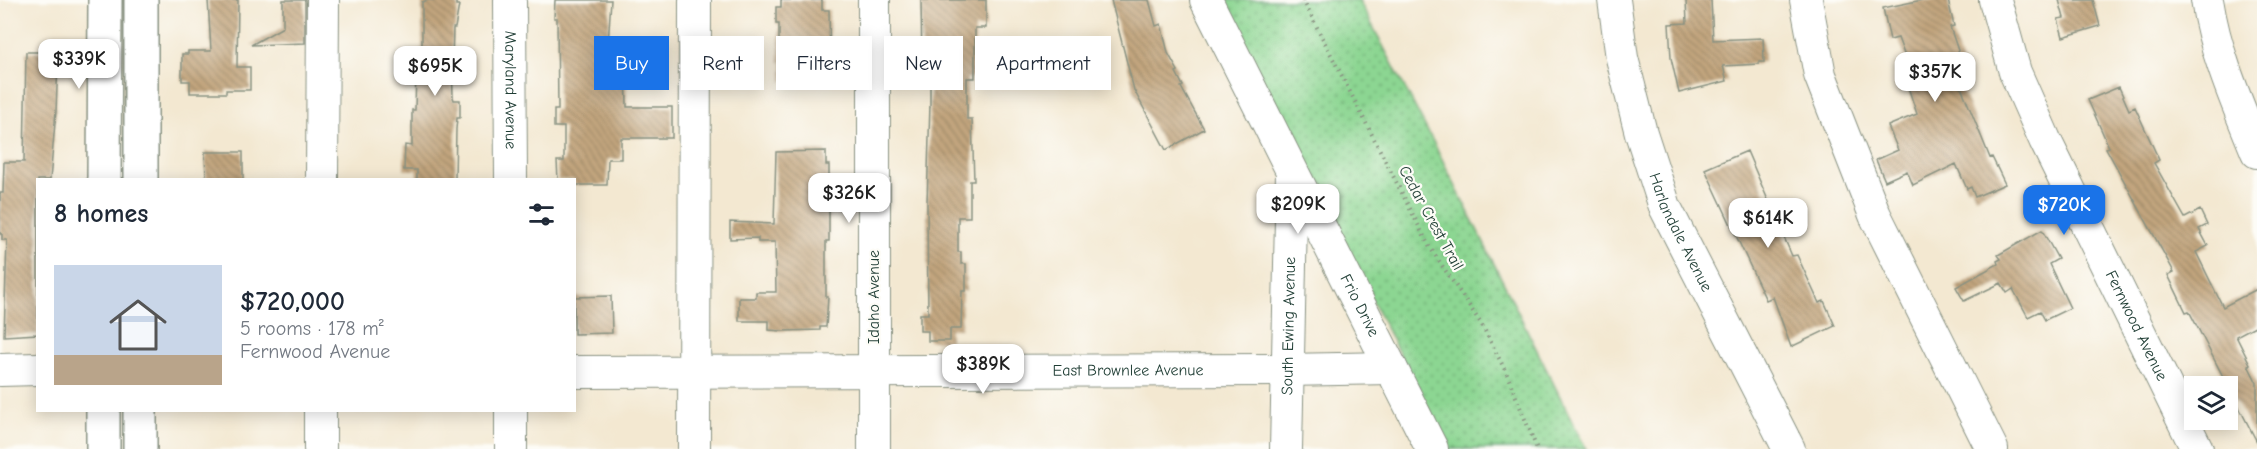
<!DOCTYPE html>
<html lang="en">
<head>
<meta charset="utf-8">
<style>
  body { margin:0; font-family:"Comic Neue",sans-serif; background:#f2f2f3; color:#1f2937; height:100vh; display:flex; flex-direction:column; font-size:22px; white-space:nowrap }
  * { box-sizing:border-box; margin:0 }
  p { font-size:20px; color:#747a83 }
  .icon { flex:none; width:33px; height:33px; fill:none; stroke:currentColor; stroke-width:2; stroke-linecap:round; stroke-linejoin:round }
  .map { position:relative; flex:1; overflow:hidden }
  .sheet { position:absolute; left:36px; top:178px; width:540px; height:234px; display:flex; flex-direction:column; background:#fff; border-radius:0px; box-shadow:0 3px 15px #0003 }
  .sheet>* { flex:none }
  .banner { position:absolute; left:594px; top:36px; width:570px; height:54px; display:flex; gap:12px }
  .tools { position:absolute; left:2184px; top:376px; display:grid; gap:12px }
  .tools a { display:grid; place-items:center; width:54px; height:54px; border-radius:0px; background:#fff; box-shadow:0 3px 15px #0003; font-size:30px }
  .price { position:absolute; translate:-50% -51px; padding:0 14px; border-radius:12px; background:#fff; color:#222; font-size:20px; line-height:39px; filter:drop-shadow(0 2px 3px #0008) }
  .price::after { content:''; position:absolute; left:50%; top:36px; width:18px; height:14px; margin-left:-9px; background:inherit; clip-path:polygon(0 0,100% 0,50% 100%) }
  .price.current { background:#1a73e8; color:#fff }
  ul { padding:0; list-style:none }
  li { display:flex; align-items:center; gap:18px; height:150px; padding:0 18px }
  li+li { border-top:2px solid #e0e1e3 }
  li span { display:grid; place-items:center; flex:none; width:168px; height:120px; border-radius:0px; color:#555 }
  li>.icon { margin-inline-start:auto }
  span .icon { width:72px; height:72px; fill:#fffc; stroke-width:1 }
  li b { font-size:26px }
  h2 { display:flex; justify-content:space-between; align-items:center; height:72px; padding:0 18px; font-size:26px }
  .chip { padding:0 21px; border-radius:0px; background:#fff; box-shadow:0 3px 15px #0003; font-size:21px; line-height:54px }
  .chip.current { background:#1a73e8; color:#fff }
  .map>svg:first-child { display:block }
</style>
</head>
<body>
<div class="map">
<svg width="2257" height="449" viewBox="0 0 2257 449">
  <defs>
    <pattern id="park-dots" width="8" height="8" patternUnits="userSpaceOnUse" patternTransform="scale(1.5)"><rect width="8" height="8" fill="#8cd692"/><path d="M2 2h.1M6 6h.1" fill="none" stroke="#72af78" stroke-width="1.8" stroke-linecap="round"/></pattern>
    <pattern id="building-back-hatch" width="6" height="6" patternUnits="userSpaceOnUse" patternTransform="scale(1.5)"><rect width="6" height="6" fill="#c2a57e"/><path d="M-1 5l2 2M0 0l6 6M5-1l2 2" fill="none" stroke="#9d8868"/></pattern>
  </defs>
  <rect width="100%" height="100%" fill="#fdfcf7"/>
  <filter id="ink" filterUnits="userSpaceOnUse"><feTurbulence type="fractalNoise" baseFrequency=".0167" numOctaves="2"/><feDisplacementMap in="SourceGraphic" scale="12" xChannelSelector="R" yChannelSelector="G"/><feConvolveMatrix kernelMatrix="1 2 1 2 8 2 1 2 1" color-interpolation-filters="sRGB"/></filter>
  <filter id="wash" filterUnits="userSpaceOnUse"><feTurbulence type="fractalNoise" baseFrequency=".008" numOctaves="4" result="noise"/><feDisplacementMap in="SourceGraphic" scale="24" xChannelSelector="R" yChannelSelector="G"/><feGaussianBlur stdDeviation="1.35" result="paint"/><feColorMatrix in="noise" values="0 0 0 0 0 0 0 0 0 0 0 0 0 0 0 0 0 1.4 0 .05"/><feComposite in="paint" operator="in"/></filter>
  <g filter="url(#wash)">
    <rect width="100%" height="100%" fill="#f3e8d1"/>
    <path fill="url(#park-dots)" stroke="#568a63" stroke-width="1.5" d="M1219,0H1359L1438,151L1586,449H1448Z"/>
    <g id="blocks">
      <path fill="url(#building-back-hatch)" d="M208,0H238L237,67H250V90H226V93H190V81H182V54H188V51H211Z
        M283,0H305V43L251,45L283,27Z
        M428,0H456V5H459L455,28H453L452,62L453,97L454,100H460V118H457L456,129L455,179L448,180H417V170H404L405,145L412,146V110H415L416,72H419V49H422V2Z
        M555,0H611L608,44L629,43V63H626L627,107H672V138H621V159H608L607,185H574V180H558L557,161H564V127H554V110H558L557,18H554Z
        M781,0H822V10H829L830,78L782,81V62H779V24H776V7H781Z
        M921,0H986V28H975V78H967V119H972L974,181H970V217H958V252H961V264H966V291H962L961,329H950V341H928V331H920V314H928L927,204L930,104V69H922Z
        M1111,0H1149L1156,26L1161,24L1168,53L1178,71L1176,72L1183,86L1181,87L1204,129L1166,150L1134,90Z
        M1686,0H1711L1713,40L1763,38L1764,62H1759V64L1723,66L1727,81L1679,93L1671,58L1669,24L1687,23Z
        M1922,0H1948L1954,26L1950,27L1966,74L1957,77L1990,158L1992,157L2005,184L1975,197L1971,187L1967,189L1956,164L1913,185L1907,171L1885,181L1876,160L1898,150L1888,126L1917,114L1903,72L1910,70L1898,38L1890,40L1883,8Z
        M2059,0H2093L2100,26L2063,37L2058,19L2064,18Z
        M26,52H51L50,61H58L56,111L50,180H38V334L4,336L7,240H2V234H0V193H3L4,162H24Z
        M2119,87L2129,110L2135,107L2159,160L2154,163L2185,218L2200,210L2207,225L2199,229L2208,246L2196,252L2223,307L2257,289V325L2236,336L2250,364L2248,365L2257,383V442L2189,311L2186,312L2168,275L2174,272L2106,148L2109,147L2088,100Z
        M826,151V165H829V241H826V297H828L826,327H820V330L782,331L769,330V321H739V298H756V292H776L775,242H758V238L730,239V222L774,224L776,152Z
        M1747,151L1792,256L1797,255L1819,303L1824,301L1835,326L1791,347L1773,297L1766,300L1705,169Z
        M205,152H243V180H206Z
        M2042,230L2058,259L2049,264L2070,308L2045,320L2040,311L2028,317L2013,289L2007,293L2001,283L1964,301L1956,287L1998,264L1997,261L2001,259L1998,255Z
        M611,296L612,333L574,334V297Z"/>
    </g>
  </g>
  <g filter="url(#ink)">
    <use href="#blocks" fill-opacity="0" stroke="#899282" stroke-width="1.5"/>
    <g fill="none" stroke-linecap="round" stroke-linejoin="round">
      <g stroke="#899282" stroke-width="34">
        <g id="minor">
          <path id="s1" d="M510,0L511,180"/>
          <path id="s2" d="M1206,0L1432,449"/>
          <path id="s3" d="M1614,0L1622,58L1641,133L1665,207L1789,449"/>
          <path d="M1806,0L1820,75L1875,215L1992,449"/>
          <path id="s4" d="M1995,0L2015,72L2045,140L2197,449"/>
          <path d="M2207,0C2215,53 2237,103 2257,152"/>
          <path d="M322,180L323,0"/>
          <path d="M0,370L38,369"/>
          <path id="s5" d="M574,372L1286,370L1391,368"/>
          <path d="M320,449V411"/>
          <path d="M511,449V411"/>
          <path d="M694,449L695,0"/>
          <path d="M874,449V0"/>
          <path id="s6" d="M1286,449L1292,172"/>
        </g>
      </g>
      <g stroke="#899282" stroke-width="36">
        <path id="major" d="M104,180L105,0
          M141,180V0
          M103,449V411
          M140,449V411"/>
      </g>
      <path stroke="#899282" stroke-width="4" stroke-dasharray="1.5 4.5" stroke-linecap="butt" d="M1303,0L1429,246L1482,325L1506,372L1537,449"/>
      <use href="#minor" stroke="#fff" stroke-width="32"/>
      <use href="#major" stroke="#fff" stroke-width="33"/>
    </g>
  </g>
  <g text-anchor="middle" dominant-baseline="central" stroke-width="4.5" stroke-linejoin="round" paint-order="stroke">
    <g font-size="16" fill="#1f3d34" stroke="#fdfcf7">
      <text stroke="none"><textPath href="#s1" startOffset="90">Maryland Avenue</textPath></text>
      <text transform="translate(1431 218) rotate(61)">Cedar Crest Trail</text>
      <text stroke="none"><textPath href="#s3" startOffset="243">Harlandale Avenue</textPath></text>
      <text transform="translate(874 297) rotate(-90)">Idaho Avenue</text>
      <text stroke="none"><textPath href="#s2" startOffset="342">Frio Drive</textPath></text>
      <text stroke="none"><textPath href="#s4" startOffset="356">Fernwood Avenue</textPath></text>
      <text stroke="none"><textPath href="#s6" startOffset="123">South Ewing Avenue</textPath></text>
      <text stroke="none"><textPath href="#s5" startOffset="554">East Brownlee Avenue</textPath></text>
    </g>
  </g>
</svg>
<div class="tools">
<a><svg class="icon" aria-label="layers" viewBox="0 0 24 24"><path d="M12 4l9 5-9 5-9-5zM3 14l9 5 9-5"/></svg></a>
</div>
<b class="price" style="left:79px;top:90px">$339K</b>
<b class="price" style="left:435px;top:97px">$695K</b>
<b class="price" style="left:1935px;top:103px">$357K</b>
<b class="price" style="left:849px;top:224px">$326K</b>
<b class="price" style="left:1298px;top:235px">$209K</b>
<b class="price current" style="left:2064px;top:236px">$720K</b>
<b class="price" style="left:1768px;top:249px">$614K</b>
<b class="price" style="left:983px;top:395px">$389K</b>
<div class="banner">
<a class="chip current">Buy</a>
<a class="chip">Rent</a>
<a class="chip">Filters</a>
<a class="chip">New</a>
<a class="chip">Apartment</a>
</div>
<section class="sheet">
<h2>8 homes<svg class="icon" aria-label="filters" viewBox="0 0 24 24"><path d="M4 7h16M4 17h16"/><circle cx="9" cy="7" r="2"/><circle cx="15" cy="17" r="2"/></svg></h2>
<ul>
<li><span style="background:linear-gradient(#c9d6e8 75%,#b9a48a 0)"><svg class="icon" aria-label="home" viewBox="0 0 24 24"><path d="M3 11l9-7 9 7M6 9v11h12V9"/></svg></span><div><b>$720,000</b><p>5 rooms · 178 m²</p><p>Fernwood Avenue</p></div></li>
</ul>
</section>
</div>
</body>
</html>
